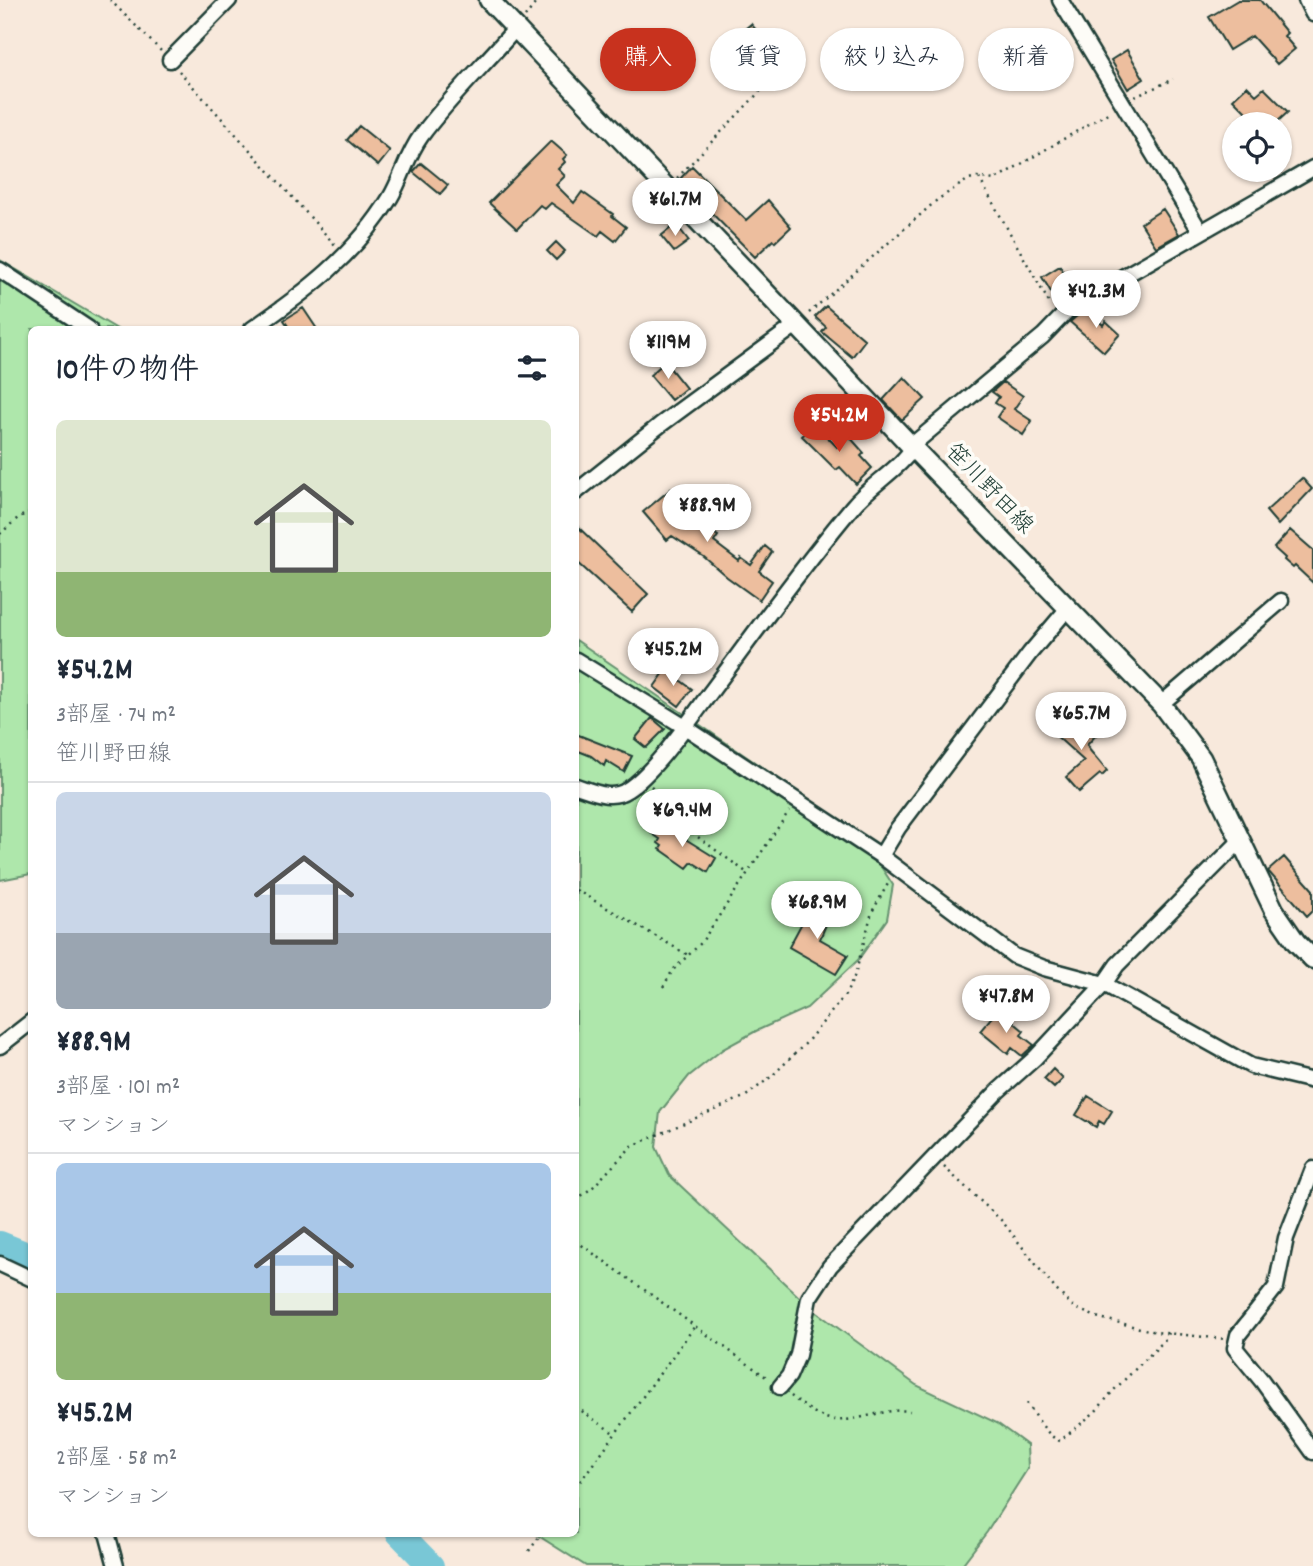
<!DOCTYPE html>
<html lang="ja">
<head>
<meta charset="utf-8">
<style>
  body { margin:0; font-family:Dekko,"Klee One",sans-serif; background:#f2f2f3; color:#1f2937; height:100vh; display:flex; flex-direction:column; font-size:26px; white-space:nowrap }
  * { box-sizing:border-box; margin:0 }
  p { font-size:23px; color:#747a83 }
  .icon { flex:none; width:38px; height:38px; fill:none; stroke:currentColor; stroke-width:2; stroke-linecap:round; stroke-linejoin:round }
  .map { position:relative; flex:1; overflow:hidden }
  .drawer { position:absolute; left:28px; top:326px; width:551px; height:1211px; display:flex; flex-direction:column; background:#fff; border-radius:10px; box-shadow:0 2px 5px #0004 }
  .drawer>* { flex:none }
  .hud { position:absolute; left:600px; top:28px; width:607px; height:63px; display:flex; gap:14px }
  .buttons { position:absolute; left:1222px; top:112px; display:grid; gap:14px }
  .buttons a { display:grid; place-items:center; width:70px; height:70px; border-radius:50%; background:#fff; box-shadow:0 2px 5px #0004; font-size:35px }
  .price { position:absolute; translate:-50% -60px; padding:0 16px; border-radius:24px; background:#fff; color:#222; font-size:23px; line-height:46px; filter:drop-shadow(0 2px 4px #0008) }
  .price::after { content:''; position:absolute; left:50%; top:42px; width:21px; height:16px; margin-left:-10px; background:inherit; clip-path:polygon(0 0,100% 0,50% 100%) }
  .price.active { background:#c8321e; color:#fff }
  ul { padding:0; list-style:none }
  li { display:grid; align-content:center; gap:14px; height:371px; padding:0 28px }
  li+li { border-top:2px solid #e0e1e3 }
  li span { display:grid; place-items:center; height:217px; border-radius:10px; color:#555 }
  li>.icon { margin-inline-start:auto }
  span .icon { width:126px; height:126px; fill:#fffc; stroke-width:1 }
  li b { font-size:30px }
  h2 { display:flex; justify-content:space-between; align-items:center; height:84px; padding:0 28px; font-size:30px }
  .tag { padding:0 24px; border-radius:32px; background:#fff; box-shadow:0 2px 5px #0004; font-size:24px; line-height:63px }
  .tag.active { background:#c8321e; color:#fff }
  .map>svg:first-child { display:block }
</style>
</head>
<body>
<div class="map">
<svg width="1313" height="1566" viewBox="0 0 1313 1566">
  <rect width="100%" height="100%" fill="#f8e9dc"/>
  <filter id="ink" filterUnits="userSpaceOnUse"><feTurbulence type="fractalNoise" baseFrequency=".0143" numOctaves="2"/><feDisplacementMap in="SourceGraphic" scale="14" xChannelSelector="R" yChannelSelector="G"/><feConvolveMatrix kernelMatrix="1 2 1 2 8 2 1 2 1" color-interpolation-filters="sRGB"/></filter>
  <g filter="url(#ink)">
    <path fill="#aee7ab" stroke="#669270" stroke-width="2" d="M0,260L117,329H32L31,874L0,880Z
      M576,640L820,807L870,850L893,885L887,919L858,960L807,1008L756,1031L723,1049L689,1076L660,1112L656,1147L669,1175L812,1309L916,1385L997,1423L1027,1445L1028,1468L987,1532L961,1566H586L534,1533H576Z"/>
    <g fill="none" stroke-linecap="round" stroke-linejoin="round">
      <path stroke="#79c7d6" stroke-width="26" d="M0,1244L32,1257
        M399,1533L431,1566"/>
    </g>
    <path fill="#edbe9e" stroke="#1f3d34" stroke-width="2" d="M1238,0H1260L1287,33L1284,36L1295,49L1277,64L1252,36L1229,50L1209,17Z
      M751,24L774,51L761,62L739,34Z
      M1127,50L1144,79L1128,89L1111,60Z
      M1247,86L1256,95L1264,88L1288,112L1275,124H1271L1259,113L1253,119L1233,99Z
      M359,126L390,151L378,166L347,140Z
      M551,141L567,155L563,159L565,162L558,169L565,176L556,185L574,203L582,192L613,214L612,216L626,227L615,241L602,231L598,236L551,203L545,209L540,205L517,229L489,203Z
      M421,163L448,185L440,194L413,172Z
      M692,166L746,220L768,200L791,227L775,242L773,240L755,257L679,180Z
      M1163,209L1179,234L1156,247L1141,223Z
      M676,224L689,241L674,252L661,236Z
      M556,242L565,251L556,260L547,251Z
      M1060,266L1076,293L1059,305L1042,277Z
      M826,306L865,340L852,357L822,332L826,327L815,317Z
      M303,308L317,329H290L284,320Z
      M1085,309L1103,325L1106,321L1120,334L1104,352L1070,322Z
      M665,362L686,388L671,400L650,375Z
      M904,377L925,399L902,420L883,400Z
      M1003,382L1023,396L1014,409L1032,421L1023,435L997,417L1003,408L995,403L999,397L992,392Z
      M815,424L837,447L849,436L864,453L861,456L872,468L856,484L840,467L836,470L802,436Z
      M1302,478L1312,489L1278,525L1266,511Z
      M671,489L699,522L718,536L714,542L739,561L741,558L751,565L765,546L772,552L759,571L772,581L759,600L727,577L704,557L672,536L667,540L643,512Z
      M576,525L648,594L632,612L576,561Z
      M1290,530L1313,550V583L1295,566L1293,568L1284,560L1285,558L1274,548Z
      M666,670L692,689L679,706L654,687Z
      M1075,715L1097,734L1087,745L1089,747L1088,748L1107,771L1102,776L1100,774L1079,792L1066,777L1084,761L1053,733L1063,722L1066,724Z
      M652,718L665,729L646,748L635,739Z
      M576,734L632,756L624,772L606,761L604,766L591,756L576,750Z
      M658,822L716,858L708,872L692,862L687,868L660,849L662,846L658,843L660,839L651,833Z
      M1284,857L1313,890V910L1307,916L1268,871Z
      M812,904L831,912L820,939L848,955L836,974L789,947Z
      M996,1012L1008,1023L1011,1020L1024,1031L1021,1035L1034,1045L1022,1056L1012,1048L1008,1054L980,1031Z
      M1053,1069L1063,1079L1054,1088L1044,1079Z
      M1088,1096L1112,1111L1104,1124L1099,1121L1096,1127L1076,1115Z"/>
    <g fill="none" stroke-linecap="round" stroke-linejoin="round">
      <g stroke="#1f3d34" stroke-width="19">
        <path id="minor" d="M1060,0L1200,231
          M1306,0L1313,14
          M170,60L229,0
          M0,270L89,329
          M252,329C305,293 356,254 390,198C402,178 407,155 421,136C449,98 485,64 516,28
          M576,492L660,425L796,325
          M576,660L685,727L881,856L1014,956L1044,968L1104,984L1251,1066L1313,1081
          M1161,704L1281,601
          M576,786C592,791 611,801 627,790C654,773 690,720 710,693C757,630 803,565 853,506C872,483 903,468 917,441L1043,336L1072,306L1313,168
          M881,856L898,828L1030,653L1069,607
          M0,1046L32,1021
          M1313,1169L1286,1238L1276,1287L1238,1335L1235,1348L1262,1381L1313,1452
          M0,1264L32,1279
          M780,1387L789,1376L798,1355L809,1298L830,1266L998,1091L1035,1058L1104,984L1117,965L1239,842
          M107,1533L116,1566"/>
      </g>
      <g stroke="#1f3d34" stroke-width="23">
        <path id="tertiary" d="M489,0L913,448L1161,704L1201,758L1274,910L1296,942L1313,959"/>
      </g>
      <path stroke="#1f3d34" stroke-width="2.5" stroke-dasharray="2 5" stroke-linecap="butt" d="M110,0L161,51
        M525,17L538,0
        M179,71L336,246
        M1135,97L1173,79
        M677,178L793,57
        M979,178L1051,306
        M809,313L937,200L969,179L977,177L994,180L1111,111
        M0,534L19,517L32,512
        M651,786L668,801L691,832L746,872
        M576,890L688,955
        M663,987L673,970L701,943L789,811
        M944,1167L1002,1221L1056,1290L1075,1308L1096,1317L1156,1332L1225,1339
        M576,1200L593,1187L632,1146L746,1096L772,1076L806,1043L846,994L855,975L872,912L890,880
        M576,1241L769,1379
        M791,1396C802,1405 815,1415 829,1419C853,1425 883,1407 910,1411
        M1027,1403C1036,1415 1046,1436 1060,1441L1096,1411L1113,1391L1164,1341L1168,1333
        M576,1407L615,1434
        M576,1487L695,1326
        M529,1551L542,1533"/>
      <use href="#minor" stroke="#fdfcf7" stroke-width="14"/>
      <use href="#tertiary" stroke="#fdfcf7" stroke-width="18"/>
    </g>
  </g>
  <g text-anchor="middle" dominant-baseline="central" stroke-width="7" stroke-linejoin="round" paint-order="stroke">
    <g font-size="23" fill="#1f3d34" stroke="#fdfcf7">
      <text transform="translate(988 490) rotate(46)">笹川野田線</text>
    </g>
  </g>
</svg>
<div class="buttons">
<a><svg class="icon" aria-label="locate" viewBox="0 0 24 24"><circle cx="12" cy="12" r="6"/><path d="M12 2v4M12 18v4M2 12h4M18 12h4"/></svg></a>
</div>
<b class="price" style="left:675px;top:238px">¥61.7M</b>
<b class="price" style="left:1096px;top:330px">¥42.3M</b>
<b class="price" style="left:668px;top:381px">¥119M</b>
<b class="price active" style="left:839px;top:454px">¥54.2M</b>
<b class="price" style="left:707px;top:544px">¥88.9M</b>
<b class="price" style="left:673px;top:688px">¥45.2M</b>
<b class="price" style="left:1081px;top:752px">¥65.7M</b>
<b class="price" style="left:682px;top:849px">¥69.4M</b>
<b class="price" style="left:817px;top:941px">¥68.9M</b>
<b class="price" style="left:1006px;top:1035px">¥47.8M</b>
<div class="hud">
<a class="tag active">購入</a>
<a class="tag">賃貸</a>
<a class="tag">絞り込み</a>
<a class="tag">新着</a>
</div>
<section class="drawer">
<h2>10件の物件<svg class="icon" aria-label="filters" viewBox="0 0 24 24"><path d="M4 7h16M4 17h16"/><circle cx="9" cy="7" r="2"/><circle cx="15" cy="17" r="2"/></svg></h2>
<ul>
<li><span style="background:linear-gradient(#dfe7d0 70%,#8fb573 0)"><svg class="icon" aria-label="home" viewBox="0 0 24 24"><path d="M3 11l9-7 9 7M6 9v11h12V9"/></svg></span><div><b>¥54.2M</b><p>3部屋 · 74 m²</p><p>笹川野田線</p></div></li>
<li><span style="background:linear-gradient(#c9d6e8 65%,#9aa5b1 0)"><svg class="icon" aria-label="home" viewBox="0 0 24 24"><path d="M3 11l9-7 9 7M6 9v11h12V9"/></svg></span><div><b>¥88.9M</b><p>3部屋 · 101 m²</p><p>マンション</p></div></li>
<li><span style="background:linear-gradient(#a9c7e8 60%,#8fb573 0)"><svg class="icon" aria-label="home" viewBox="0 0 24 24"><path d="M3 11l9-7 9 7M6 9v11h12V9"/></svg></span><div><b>¥45.2M</b><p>2部屋 · 58 m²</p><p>マンション</p></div></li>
</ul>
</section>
</div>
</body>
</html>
